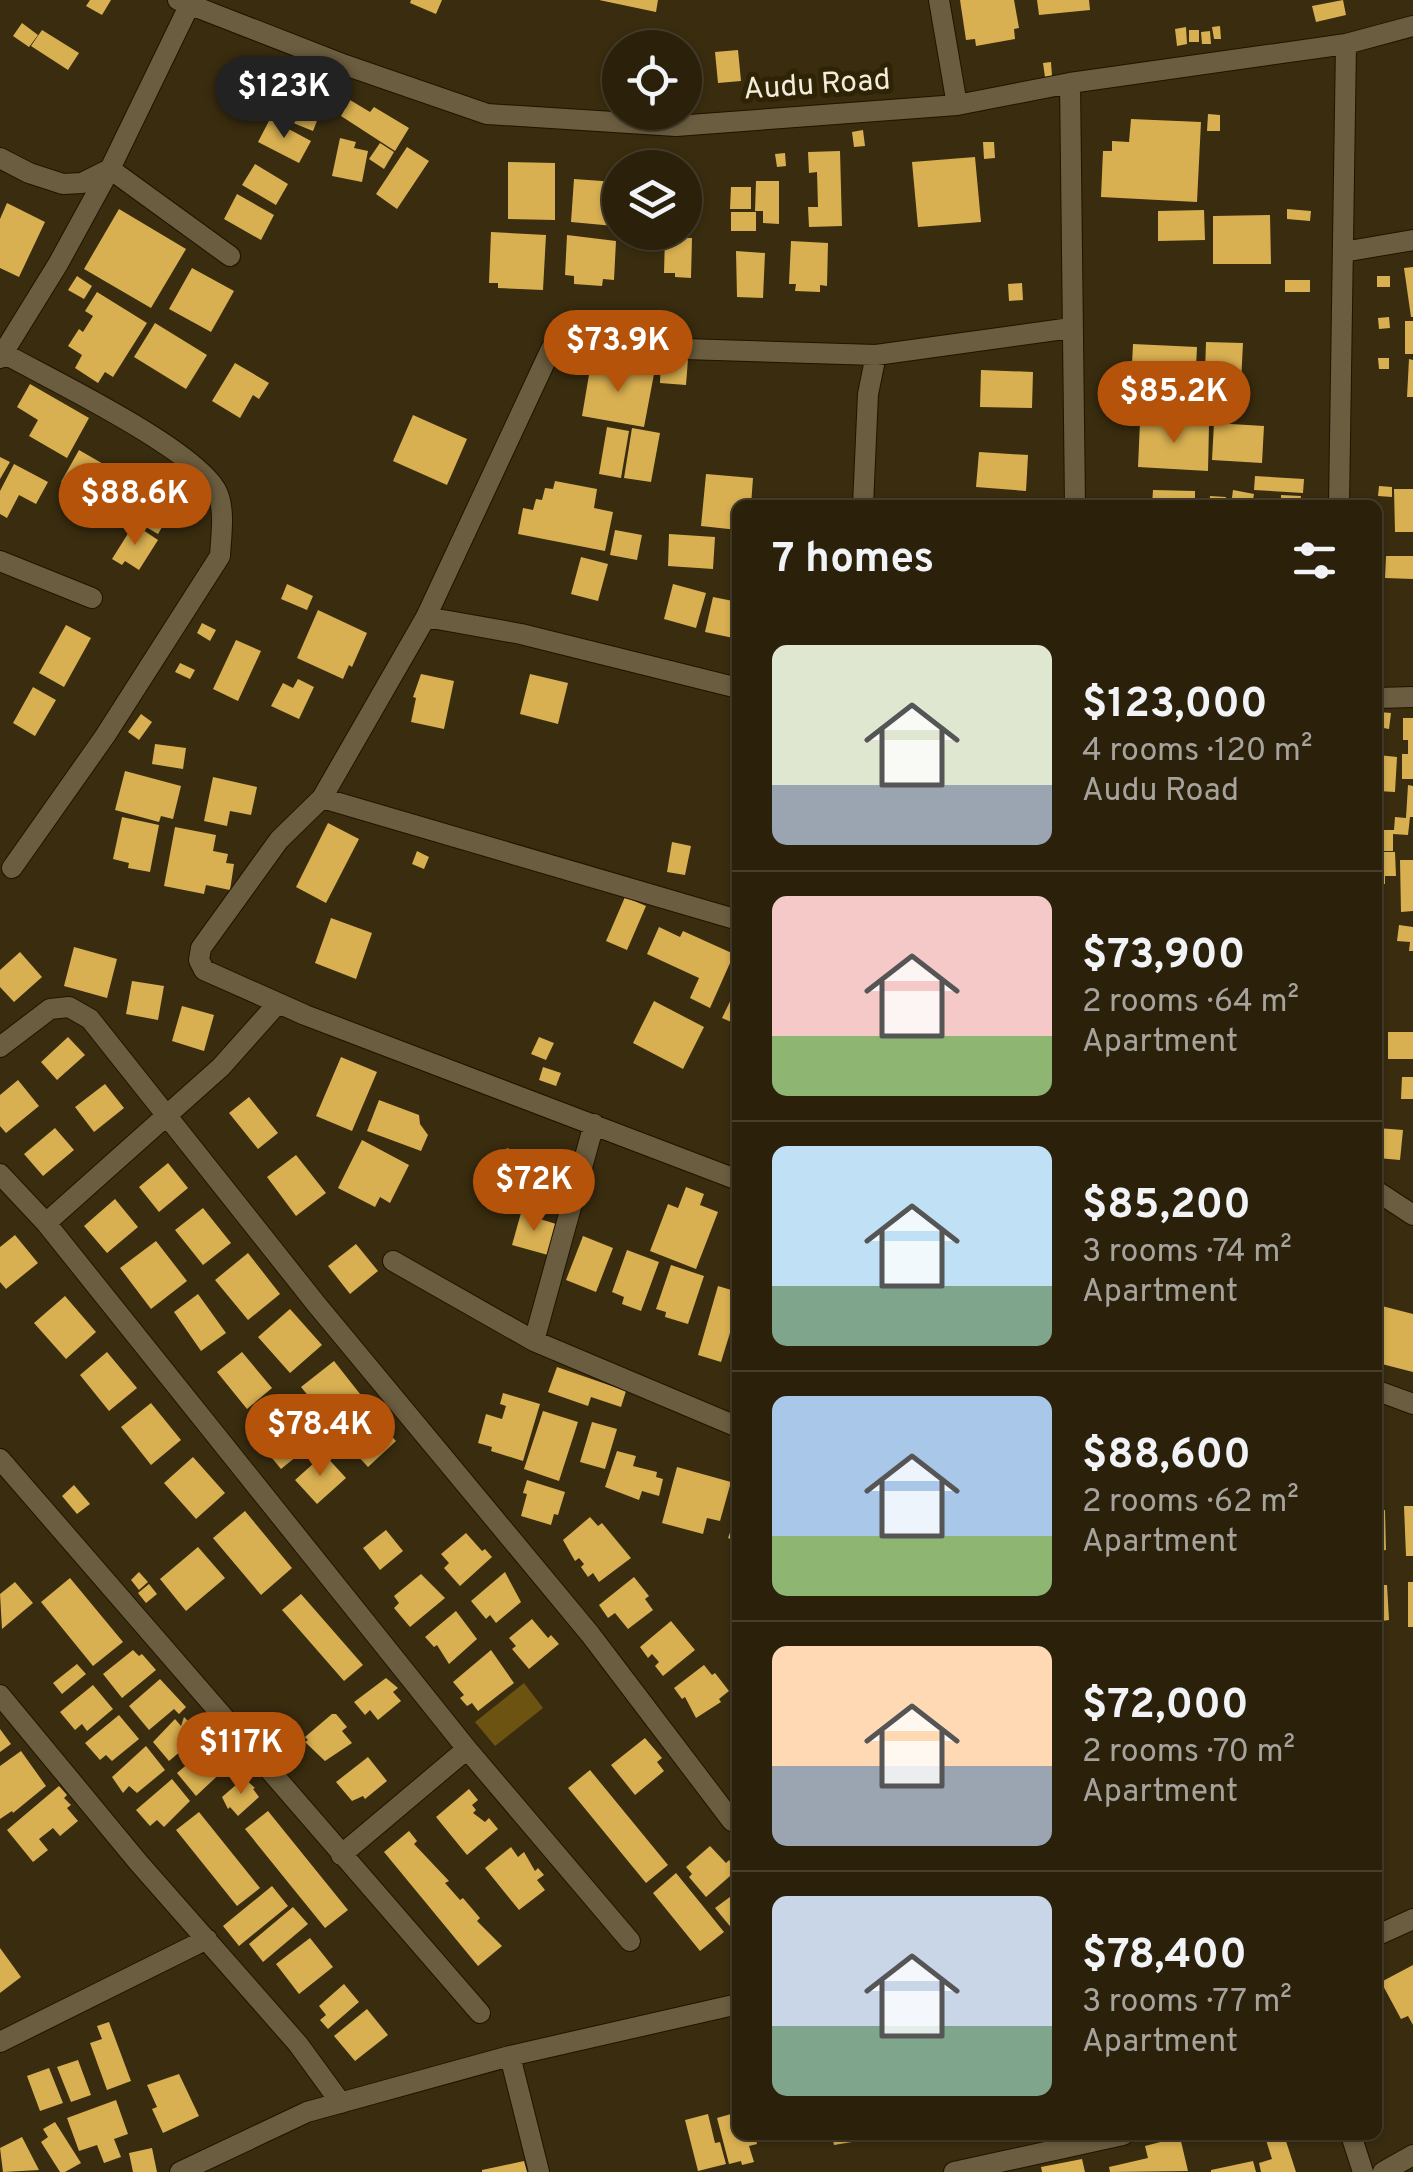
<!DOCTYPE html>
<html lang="en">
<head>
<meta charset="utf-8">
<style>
  body { margin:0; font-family:Overpass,sans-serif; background:#372e19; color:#f1f3f6; height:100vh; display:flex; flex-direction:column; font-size:38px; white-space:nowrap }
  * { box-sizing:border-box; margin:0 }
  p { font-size:32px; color:#a6a39d }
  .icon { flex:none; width:55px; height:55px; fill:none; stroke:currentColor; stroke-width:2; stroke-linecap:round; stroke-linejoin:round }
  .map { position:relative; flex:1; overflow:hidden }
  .details { position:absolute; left:732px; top:500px; width:650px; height:1640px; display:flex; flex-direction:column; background:#2b210b; border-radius:15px; box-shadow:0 2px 8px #0004,0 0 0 2px #473e2c }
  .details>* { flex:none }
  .controls { position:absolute; left:602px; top:30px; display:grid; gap:20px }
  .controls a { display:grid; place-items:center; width:100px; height:100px; border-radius:50%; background:#2b210b; box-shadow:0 2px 8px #0004,0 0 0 2px #473e2c; font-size:50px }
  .price { position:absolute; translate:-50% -85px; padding:0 22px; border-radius:35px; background:#b45309; color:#fff; font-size:32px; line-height:65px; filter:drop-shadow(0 2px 5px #0008) }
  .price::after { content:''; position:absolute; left:50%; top:60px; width:30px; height:22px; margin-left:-15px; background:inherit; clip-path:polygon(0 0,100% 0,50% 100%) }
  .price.selected { background:#222; color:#fff }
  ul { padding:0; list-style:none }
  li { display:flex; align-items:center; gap:30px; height:250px; padding:0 40px }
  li+li { border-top:2px solid #473e2c }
  li span { display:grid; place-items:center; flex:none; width:280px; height:200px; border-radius:15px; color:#555 }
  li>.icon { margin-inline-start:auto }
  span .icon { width:120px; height:120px; fill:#fffc; stroke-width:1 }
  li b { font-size:42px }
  h2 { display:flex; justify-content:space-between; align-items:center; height:120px; padding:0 40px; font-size:42px }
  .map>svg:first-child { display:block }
</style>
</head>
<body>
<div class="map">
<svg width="1413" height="2172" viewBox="0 0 1413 2172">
  <rect width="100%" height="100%" fill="#392c0f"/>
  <path fill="#6c5312" d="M524,1683L543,1708L495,1746L475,1722Z"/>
  <path fill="#d9b051" d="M90,0H111L102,15L86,6Z
    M411,0H442L436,14L410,3Z
    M599,0H658L656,12Z
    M960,0H1014L1019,28L1014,29L1015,39L976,46L975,39L966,40Z
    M1037,0H1089L1090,10L1039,15Z
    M1343,0L1346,15L1316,22L1312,6Z
    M22,23L38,35L29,47L13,36Z
    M1220,26L1221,39H1214L1212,27Z
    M1186,27L1187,44L1177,46L1175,29Z
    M42,30L79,53L68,70L31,46Z
    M1189,30H1199V42H1189Z
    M1210,31L1211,44H1202L1201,32Z
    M738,50L741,81L718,83L715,52Z
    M231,61L252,69L243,94L222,87Z
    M1051,62L1052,76L1045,77L1043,63Z
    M281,91L322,108L313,131L271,114Z
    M350,100L370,112L374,107L409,128L395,151L341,116Z
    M1208,114L1220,115V131H1207Z
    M270,119L311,141L299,163L258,142Z
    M1131,119L1201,122L1197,202L1101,197L1103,151H1112V141L1129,142Z
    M863,130L865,146L854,147L852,132Z
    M340,138L356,142L354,148L368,151L362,182L332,176Z
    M983,142H994L995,158L984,159Z
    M380,143L394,152L384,169L369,159Z
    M407,147L429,161L397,209L376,194Z
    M840,151L842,226L809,227L808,207H818L817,172L809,173L808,152Z
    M785,153L786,166L777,167L775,154Z
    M975,157L981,222L918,227L912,162Z
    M508,162L555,163V220L508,219Z
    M255,164L288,184L276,205L242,185Z
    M574,179L616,182L614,226L571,222Z
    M756,181H779V224L763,223V211H755Z
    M731,187H751V209H730Z
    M237,194L274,215L261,240L224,219Z
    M7,203L45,222L19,277L0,268V219Z
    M119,209L186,249L151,308L84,269Z
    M1287,209L1311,211L1310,221L1287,219Z
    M1204,210L1205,240L1158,241V211Z
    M731,212H756V231H731Z
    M1270,215L1271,264H1213V216Z
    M491,232L546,235L543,290L498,288V283H489Z
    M567,235L616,241L614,280L603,279L602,286L574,284V276L565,275Z
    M665,238H692L691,278L675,277V273H664Z
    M791,241L828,243L827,286L820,285V292L795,291L796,284H789Z
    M736,251L765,253L763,298L737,297Z
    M1413,267V317H1411L1404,268Z
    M192,268L234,291L211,332L169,309Z
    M77,276L92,286L84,299L68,290Z
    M1377,276H1390V287H1377Z
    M1285,280H1310V292H1285Z
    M1022,283L1023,300L1009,301L1008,284Z
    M97,292L147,323L113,377L105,372L98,383L75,368L82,355L68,346L79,329L83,332L93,316L85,311Z
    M1389,317L1390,328L1379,329L1378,318Z
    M1405,321H1413V354H1405Z
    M155,323L207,355L186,389L134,357Z
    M1206,342L1243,343L1240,402L1204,401Z
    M1133,344L1197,347L1195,388L1131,384Z
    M661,357L688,359L686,385L660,383Z
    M1378,358H1389V369H1379Z
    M1409,359L1413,360V397H1407Z
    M235,363L269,383L259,399L253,395L240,418L212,401Z
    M591,363L654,374L644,427L582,416Z
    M981,370L1033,372L1032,408L980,407Z
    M30,384L89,418L67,458L29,436L38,420L17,407Z
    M1170,396L1193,397L1192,414L1169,413Z
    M413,415L467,439L447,485L393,461Z
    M1140,422L1209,425L1208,471L1138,467Z
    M1214,423L1264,426L1262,463L1212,460Z
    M607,427L629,431L621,478L599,474Z
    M632,428L660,433L651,482L624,478Z
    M79,450L131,480L113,511L61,482Z
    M979,452L1028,455L1026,491L976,487Z
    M0,457L10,462L0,479Z
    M14,464L48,482L36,504L19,495L7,518L0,514V491Z
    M706,474L753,478L751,505H738V530L701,526Z
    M1255,476L1304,479L1303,493L1254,490Z
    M157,481L181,495L158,534L134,520Z
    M555,481L597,489L594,508L613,512L605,551L518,534L523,508L533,510L536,499L542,500L545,488L553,489Z
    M1379,486L1392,487V497L1378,496Z
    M1394,489H1413V532H1395Z
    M1153,490L1195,491V505H1152Z
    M1233,490L1254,494L1252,505H1231Z
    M1281,495L1301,496L1300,505H1281Z
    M1210,496L1226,497L1225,505H1209Z
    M134,524L158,540L139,570L125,561L122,565L112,559Z
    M615,530L642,535L637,560L610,555Z
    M669,534L715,537L713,569L668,566Z
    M1386,556H1413V579L1385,578Z
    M581,557L608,564L598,601L571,594Z
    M287,584L313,596L307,610L281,599Z
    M673,584L706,593L696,628L664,619Z
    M713,597L738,602V639L705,632Z
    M318,610L367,633L352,667L349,665L343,679L297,658Z
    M202,623L216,630L210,641L197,633Z
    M66,625L91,638L64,687L39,673Z
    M236,640L261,651L238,701L213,689Z
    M180,663L195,670L190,679L175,672Z
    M421,674L454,681L444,729L411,722L416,698L413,697Z
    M530,674L568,683L558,724L520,714Z
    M298,679L314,687L299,719L271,706L283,683L293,688Z
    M33,687L56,700L35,736L13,723Z
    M1379,712L1391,713L1389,729L1378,727Z
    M141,714L152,722L139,740L128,732Z
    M1403,718H1413V779H1402V754H1408V740H1403Z
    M155,744L186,748L183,769L152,764Z
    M1378,755L1397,757L1395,792L1378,791Z
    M125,771L181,786L173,819L161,816L159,822L115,810Z
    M213,777L257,787L251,815L230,811L227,826L204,821Z
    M1408,785L1413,786V817H1410L1408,835L1393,834V851H1378V830H1394L1395,817L1406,818Z
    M122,817L159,825L150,872L128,868L129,863L113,859Z
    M328,823L359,839L326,903L296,887Z
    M175,827L216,835L213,851L228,854L226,863L234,864L230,890L206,885L204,894L164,886Z
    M672,842L691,846L685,875L667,872Z
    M417,851L429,857L424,869L412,864Z
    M1378,852H1395L1396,876H1385V884H1378Z
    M1400,860H1413V911L1401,912Z
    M625,897L646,906L627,950L606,941Z
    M331,918L372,933L356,979L315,963Z
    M1399,925L1413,927V951H1409L1410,942L1397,941Z
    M659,927L680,937L683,931L734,954L710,1008L690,998L699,978L647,954Z
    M74,947L117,959L107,998L64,986Z
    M20,952L42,977L14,1002L0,987V970Z
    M132,981L164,986L158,1020L126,1014Z
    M738,985V1025L722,1018Z
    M654,1001L704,1027L683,1069L633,1043Z
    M182,1006L214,1015L204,1051L172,1041Z
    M1388,1032H1413V1059H1388Z
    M68,1037L85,1055L57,1080L41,1062Z
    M539,1037L554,1043L546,1060L531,1054Z
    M341,1057L377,1072L352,1131L316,1116Z
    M543,1067L561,1073L556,1086L539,1080Z
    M1402,1077H1413V1099H1401Z
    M18,1080L39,1106L6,1133L0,1126V1095Z
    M105,1084L124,1108L94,1132L75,1107Z
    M249,1097L278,1133L258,1149L229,1113Z
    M379,1100L419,1115L420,1124L428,1135L421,1151L367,1131Z
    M55,1128L74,1150L43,1176L24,1154Z
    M1378,1128L1403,1130L1400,1160L1378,1158Z
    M362,1140L409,1165L390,1203L380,1197L375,1207L338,1188Z
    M507,1148L539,1162L536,1175L545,1197L539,1212L489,1189Z
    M296,1155L326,1193L296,1216L267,1177Z
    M168,1163L188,1188L159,1212L139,1187Z
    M686,1187L704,1194L700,1205L718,1212L696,1269L650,1251L668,1204L678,1208Z
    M115,1199L138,1227L107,1253L84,1226Z
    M203,1208L231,1243L203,1265L175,1230Z
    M521,1213L556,1224L548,1255L512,1245Z
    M15,1235L38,1263L6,1289L0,1282V1247Z
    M583,1236L613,1248L596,1292L566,1280Z
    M156,1241L187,1281L151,1309L120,1268Z
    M356,1244L378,1271L350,1294L328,1266Z
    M627,1250L659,1262L641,1311L622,1304L624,1297L612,1292Z
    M248,1253L280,1294L248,1320L215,1280Z
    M671,1265L704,1276L688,1324L665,1317L666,1312L656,1309Z
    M718,1286L738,1292V1307L721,1362L698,1355Z
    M198,1294L226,1333L201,1351L174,1312Z
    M65,1296L96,1332L66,1359L34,1323Z
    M1378,1305L1413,1314V1372L1378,1363Z
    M290,1309L322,1345L290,1373L258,1337Z
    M107,1352L137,1388L109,1411L80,1375Z
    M242,1352L272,1388L247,1409L217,1372Z
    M334,1361L364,1399L332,1425L301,1387Z
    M557,1367L626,1391L621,1407L591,1397L588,1406L548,1392Z
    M503,1393L540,1404L523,1461L491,1451L492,1447L478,1443L486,1414L502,1419L506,1406L500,1404Z
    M285,1397L319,1438L281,1469L248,1429Z
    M151,1403L181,1440L151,1465L121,1427Z
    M543,1411L578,1422L559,1481L524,1469Z
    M371,1414L396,1441L368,1467L343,1440Z
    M592,1422L617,1429L605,1469L580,1462Z
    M617,1451L636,1456L633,1466L657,1472L656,1477L663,1479L659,1496L642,1491L639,1500L605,1487Z
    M324,1454L346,1478L317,1504L295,1480Z
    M193,1457L225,1493L196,1519L164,1483Z
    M677,1467L731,1482L720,1521L707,1518L703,1534L662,1523Z
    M527,1480L565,1492L558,1515L554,1514L551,1525L521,1516L527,1494L523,1493Z
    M74,1485L90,1504L77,1514L62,1496Z
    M1404,1506H1413V1556H1406Z
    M1385,1510L1386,1550L1378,1551V1511Z
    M245,1511L292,1568L261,1595L213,1538Z
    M737,1514H738V1542L728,1538Z
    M590,1517L598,1526L602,1523L631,1558L599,1582L593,1573L588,1577L581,1567L584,1564L579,1558L575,1561L563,1540Z
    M386,1530L403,1551L380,1570L363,1548Z
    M466,1533L482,1551L485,1549L492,1557L460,1586L444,1568L449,1563L441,1554Z
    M198,1547L225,1578L186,1611L160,1579Z
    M139,1572L148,1582L139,1590L131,1580Z
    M505,1572L521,1602L496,1623L490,1615L486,1619L471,1601Z
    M421,1574L445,1598L410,1627L394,1608L399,1603L394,1596Z
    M634,1577L649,1596L645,1599L653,1610L628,1629L615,1613L608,1618L599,1605Z
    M70,1578L123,1642L93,1666L41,1602Z
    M15,1582L33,1603L2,1629L0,1594Z
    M1408,1582H1413V1627H1408Z
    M149,1584L157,1594L146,1603L138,1593Z
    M1378,1585H1387L1389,1620L1382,1621L1383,1632H1378Z
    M301,1594L363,1665L344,1681L282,1610Z
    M456,1611L477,1639L449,1664L437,1645L434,1647L425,1637Z
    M532,1619L548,1638L551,1635L559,1644L529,1669L512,1649L516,1646L509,1638Z
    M671,1621L695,1650L663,1676L655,1666L659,1662L652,1654L648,1658L640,1647Z
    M133,1650L139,1656L142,1654L156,1670L122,1698L103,1674Z
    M491,1650L514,1683L478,1711L472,1703L467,1706L460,1698L464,1695L453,1682Z
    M77,1664L86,1674L62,1694L53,1683Z
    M704,1665L712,1675L715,1673L729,1691L719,1699L721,1702L696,1718L685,1697L682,1699L674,1688Z
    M386,1678L398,1688L393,1692L401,1701L378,1720L370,1710L365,1715L354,1702Z
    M160,1679L186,1707L179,1714L174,1709L149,1730L129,1706Z
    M93,1685L113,1709L87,1731L82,1724L75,1730L60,1712Z
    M332,1714H336L347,1727L342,1731L352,1743L325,1761L305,1742L308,1740L305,1737Z
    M119,1715L139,1739L112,1761L106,1755L100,1760L85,1743Z
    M184,1717L201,1734L169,1761L153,1742L175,1719L181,1726Z
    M0,1729L11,1744L0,1752Z
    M645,1738L662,1758L657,1762L664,1771L635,1795L611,1765Z
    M146,1746L165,1770L137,1793L129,1786L123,1793L112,1777Z
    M204,1750L210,1758L216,1751L227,1767L196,1796L177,1773Z
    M21,1751L46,1786L13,1813L12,1811L0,1819V1766Z
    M368,1757L387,1781L365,1799L363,1796L352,1801L336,1782Z
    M590,1770L668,1865L646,1883L568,1788Z
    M244,1778L255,1788L253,1789L259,1797L238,1816L230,1807L228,1809L222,1797Z
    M172,1779L190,1801L164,1827L157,1820L150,1826L136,1810Z
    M59,1786L67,1795L64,1798L71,1805L67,1808L78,1821L60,1836L53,1828L39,1839L48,1850L33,1862L7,1830Z
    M469,1789L478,1800L472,1805L476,1810L473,1813L485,1822L489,1818L498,1829L467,1855L436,1817Z
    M268,1811L348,1910L325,1928L245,1829Z
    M199,1812L260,1888L237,1906L176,1830Z
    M409,1831L417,1841L414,1844L449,1881L445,1883L460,1900L463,1898L480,1918L477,1921L502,1946L478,1966L384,1852Z
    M710,1846L726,1863L729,1860L737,1870L706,1897L689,1877L692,1874L686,1867Z
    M511,1847L518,1857L524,1852L535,1871L538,1868L544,1875L537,1880L545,1890L519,1910L485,1868Z
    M676,1873L724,1932L700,1951L653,1893Z
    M272,1886L288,1906L239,1946L223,1926Z
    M738,1891V1936L715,1908Z
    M293,1907L308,1924L263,1962L249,1944Z
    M310,1938L333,1967L299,1994L276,1964Z
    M0,1948L21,1977L0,1993Z
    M1413,1965V2025L1408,2016L1401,2019L1381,1982Z
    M344,1984L359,2002L328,2029L320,2020L326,2015L319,2006Z
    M367,2009L388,2035L355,2061L334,2036Z
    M109,2022L131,2081L107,2090L90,2043L102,2039L97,2026Z
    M78,2060L91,2095L71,2102L57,2067Z
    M49,2068L63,2103L40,2111L27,2076Z
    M179,2074L199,2116L163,2133L152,2109L157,2107L147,2085Z
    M116,2100L128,2134L114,2139L121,2157L104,2163L97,2145L79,2151L67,2118Z
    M738,2112V2135H755L757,2144L749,2146L754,2162L742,2165L741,2161L729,2164L717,2118Z
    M708,2114L715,2143L720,2142L726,2164L698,2171L685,2120Z
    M55,2122L81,2163L65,2172H60L41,2142L48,2137L43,2129Z
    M832,2135H851L852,2142L834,2145Z
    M1284,2135L1296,2172H1261L1259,2163L1272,2159L1266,2140Z
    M22,2137L39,2170L3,2172L0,2148Z
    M1180,2137L1188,2171L1110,2172L1109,2167L1148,2158L1145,2146Z
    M152,2148L157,2172H133L129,2153Z
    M1082,2159L1085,2172H1042L1041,2167Z
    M524,2161L527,2172H482V2170Z
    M1253,2161L1256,2172H1211V2170Z"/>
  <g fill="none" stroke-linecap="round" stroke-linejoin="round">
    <g stroke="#201400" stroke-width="22">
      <path id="minor" d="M178,0L345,65L487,114L676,126L957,105L1070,83L1346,44L1413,26
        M939,0L957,105
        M1070,83L1075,505
        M0,158L29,173L63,184L82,183L110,169L189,6
        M1343,252L1413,240
        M3,353C46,377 202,452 218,494C225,512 221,537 220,556L105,736L12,868
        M0,358L58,264L110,169L230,256
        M863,505L868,394L876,355
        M1339,505L1346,44
        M0,561L92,598
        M426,617L521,634L738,688
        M1378,698L1413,697
        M322,798L738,920
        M0,1047L50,1009L69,1007L90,1019L317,1305L590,1634L732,1821
        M0,1174L46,1223L467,1749L630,1941
        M738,1180L305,1015L204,970L199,960L201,948L279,840L322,798L426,617L551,349L565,338L579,337L684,349L876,355L1071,328
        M1378,1192L1413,1215
        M46,1223L221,1067L278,1003
        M393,1261L534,1341L738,1427
        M534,1341L594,1124
        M1378,1391L1413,1404
        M0,1459L480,2013
        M0,1695L138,1862L298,2044L341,2103
        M341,1855L467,1749
        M1378,1935L1413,1919
        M0,2042L207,1939
        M510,2056L539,2172
        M1351,2135L1363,2172
        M180,2172L307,2112L510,2056L738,2004
        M954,2172L1123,2135
        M1383,2172L1413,2155"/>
    </g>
    <use href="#minor" stroke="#6b5d3f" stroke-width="20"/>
  </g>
  <g text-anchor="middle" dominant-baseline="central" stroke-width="10" stroke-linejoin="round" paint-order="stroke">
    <g font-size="30" fill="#f4ecdb" stroke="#2f2305">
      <text transform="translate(817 86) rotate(-4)">Audu Road</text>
    </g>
  </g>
</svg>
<div class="controls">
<a><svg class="icon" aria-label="locate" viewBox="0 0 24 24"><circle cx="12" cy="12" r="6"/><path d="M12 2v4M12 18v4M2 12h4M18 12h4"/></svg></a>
<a><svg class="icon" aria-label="layers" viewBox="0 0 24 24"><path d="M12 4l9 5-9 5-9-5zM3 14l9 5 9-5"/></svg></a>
</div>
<b class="price selected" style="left:284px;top:141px">$123K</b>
<b class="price" style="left:618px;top:395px">$73.9K</b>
<b class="price" style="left:1174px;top:446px">$85.2K</b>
<b class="price" style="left:135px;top:548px">$88.6K</b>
<b class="price" style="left:534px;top:1234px">$72K</b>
<b class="price" style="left:320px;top:1479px">$78.4K</b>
<b class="price" style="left:241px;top:1797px">$117K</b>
<section class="details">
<h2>7 homes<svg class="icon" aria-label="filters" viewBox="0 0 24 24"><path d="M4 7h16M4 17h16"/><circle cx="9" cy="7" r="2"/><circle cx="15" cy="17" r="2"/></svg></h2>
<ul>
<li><span style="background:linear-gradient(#dfe7d0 70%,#9aa5b1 0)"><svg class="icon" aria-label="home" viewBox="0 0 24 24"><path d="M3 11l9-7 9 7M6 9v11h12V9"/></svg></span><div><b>$123,000</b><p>4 rooms · 120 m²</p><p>Audu Road</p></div></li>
<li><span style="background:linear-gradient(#f6c9c9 70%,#8fb573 0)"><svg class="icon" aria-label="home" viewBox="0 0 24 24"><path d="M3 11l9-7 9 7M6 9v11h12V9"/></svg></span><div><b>$73,900</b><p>2 rooms · 64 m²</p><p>Apartment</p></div></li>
<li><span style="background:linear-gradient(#bfe0f5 70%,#7fa58c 0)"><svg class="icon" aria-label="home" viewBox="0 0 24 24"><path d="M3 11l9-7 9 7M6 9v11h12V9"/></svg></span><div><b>$85,200</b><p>3 rooms · 74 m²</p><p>Apartment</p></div></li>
<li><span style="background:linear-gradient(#a9c7e8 70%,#8fb573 0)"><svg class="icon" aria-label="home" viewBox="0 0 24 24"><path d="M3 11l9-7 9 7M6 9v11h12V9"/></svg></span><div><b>$88,600</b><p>2 rooms · 62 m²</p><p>Apartment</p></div></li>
<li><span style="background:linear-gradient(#ffd9b3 60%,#9aa5b1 0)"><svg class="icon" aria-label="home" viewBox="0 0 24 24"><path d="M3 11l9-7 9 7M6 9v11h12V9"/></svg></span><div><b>$72,000</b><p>2 rooms · 70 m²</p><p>Apartment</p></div></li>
<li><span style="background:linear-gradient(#c9d6e8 65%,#7fa58c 0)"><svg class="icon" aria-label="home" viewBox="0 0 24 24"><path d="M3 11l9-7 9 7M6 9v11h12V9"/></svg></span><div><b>$78,400</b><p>3 rooms · 77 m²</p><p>Apartment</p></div></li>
</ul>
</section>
</div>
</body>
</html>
